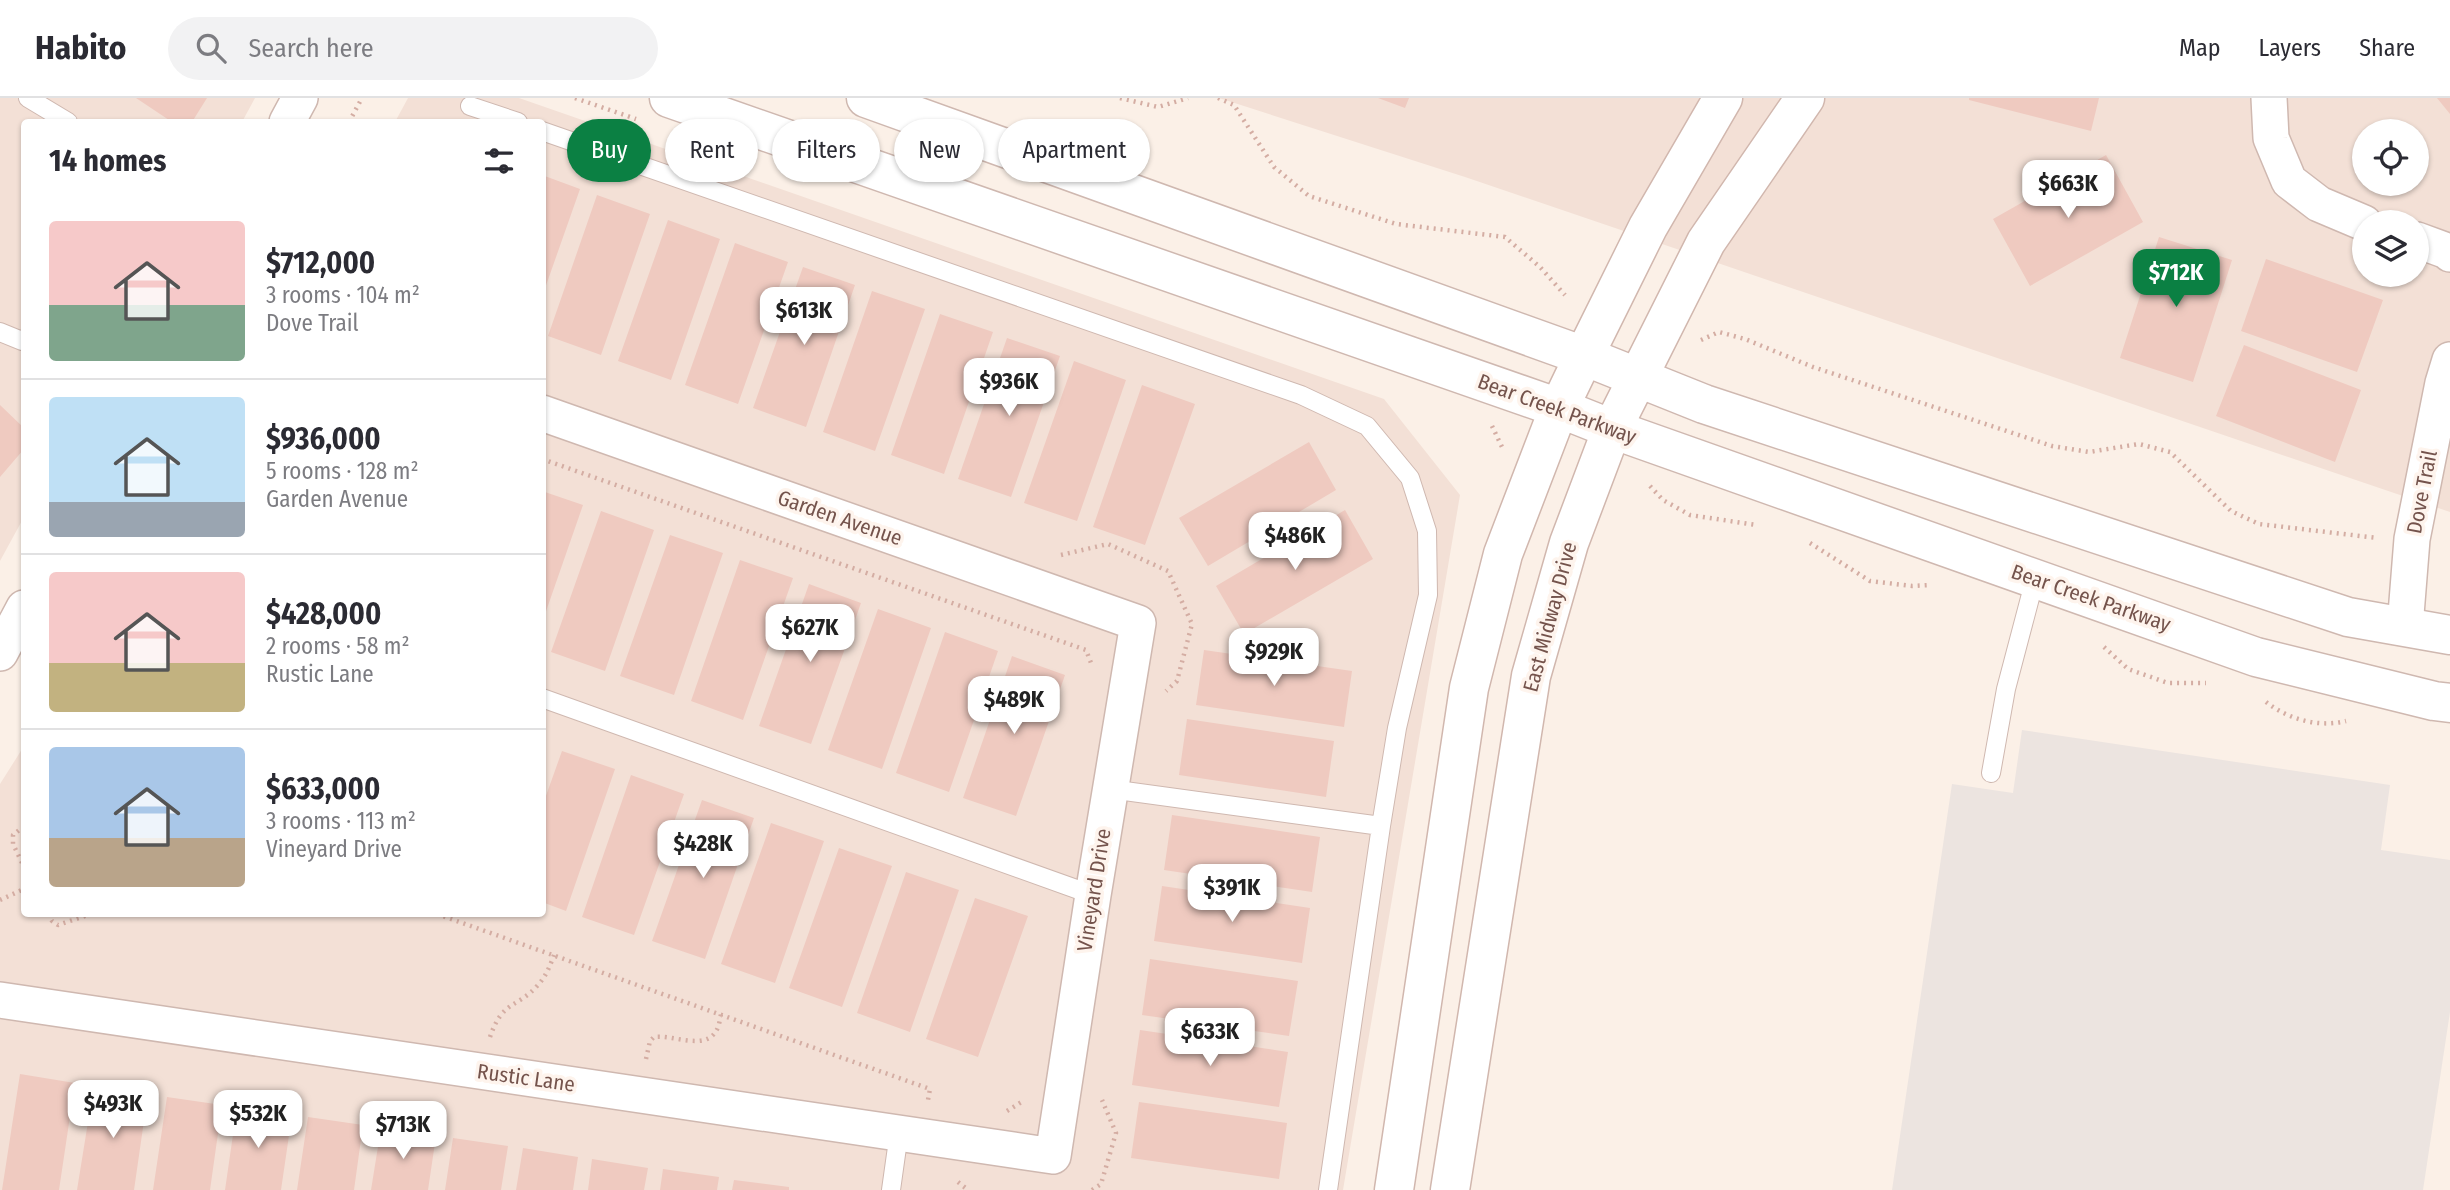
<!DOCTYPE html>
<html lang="en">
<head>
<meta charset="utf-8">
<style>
  body { margin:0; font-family:"Fira Sans Condensed",sans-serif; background:#f2f2f3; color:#2b2b33; height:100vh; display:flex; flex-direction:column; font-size:26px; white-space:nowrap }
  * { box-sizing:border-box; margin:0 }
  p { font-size:23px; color:#7c7c81 }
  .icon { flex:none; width:38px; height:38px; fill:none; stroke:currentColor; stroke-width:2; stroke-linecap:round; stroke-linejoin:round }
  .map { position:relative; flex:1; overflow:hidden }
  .side { position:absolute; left:21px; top:21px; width:525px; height:798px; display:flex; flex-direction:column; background:#fff; border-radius:7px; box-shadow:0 2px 5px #0004 }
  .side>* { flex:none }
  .top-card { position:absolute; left:567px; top:21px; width:665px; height:63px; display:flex; gap:14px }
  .buttons { position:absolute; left:2352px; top:21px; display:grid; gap:14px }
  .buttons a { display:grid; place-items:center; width:77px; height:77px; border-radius:50%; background:#fff; box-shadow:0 2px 5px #0004; font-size:35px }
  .price { position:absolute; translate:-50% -60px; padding:0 16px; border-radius:14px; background:#fff; color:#222; font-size:23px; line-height:46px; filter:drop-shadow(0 2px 4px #0008) }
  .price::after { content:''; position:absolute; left:50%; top:42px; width:21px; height:16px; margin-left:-10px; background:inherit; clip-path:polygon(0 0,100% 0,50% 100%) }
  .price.active { background:#0b8043; color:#fff }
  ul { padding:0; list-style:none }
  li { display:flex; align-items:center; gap:21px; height:175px; padding:0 28px }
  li+li { border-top:2px solid #e1e1e2 }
  li span { display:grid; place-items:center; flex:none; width:196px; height:140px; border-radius:7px; color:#555 }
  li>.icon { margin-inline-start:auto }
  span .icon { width:84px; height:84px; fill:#fffc; stroke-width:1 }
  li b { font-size:30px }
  h2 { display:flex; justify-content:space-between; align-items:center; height:84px; padding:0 28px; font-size:30px }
  .pill { padding:0 24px; border-radius:32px; background:#fff; box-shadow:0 2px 5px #0004; font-size:24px; line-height:63px }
  .pill.active { background:#0b8043; color:#fff }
  header { display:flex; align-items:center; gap:42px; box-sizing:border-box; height:98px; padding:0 35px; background:#fff; border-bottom:2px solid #e1e1e2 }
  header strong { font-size:33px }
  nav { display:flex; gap:38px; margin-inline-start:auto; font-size:24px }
  .search { width:490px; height:63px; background:#f2f2f3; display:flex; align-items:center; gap:18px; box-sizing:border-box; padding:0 24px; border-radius:38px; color:#7c7c81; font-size:26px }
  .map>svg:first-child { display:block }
</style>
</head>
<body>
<header>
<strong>Habito</strong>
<div class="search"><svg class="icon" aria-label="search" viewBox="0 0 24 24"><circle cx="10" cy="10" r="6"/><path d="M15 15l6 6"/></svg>Search here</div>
<nav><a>Map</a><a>Layers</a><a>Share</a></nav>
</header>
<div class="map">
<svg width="2450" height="1092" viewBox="0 0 2450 1092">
  <rect width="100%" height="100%" fill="#fbf0e7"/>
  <path fill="#f3e0d6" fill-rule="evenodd" d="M0,0H255L242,24H24V419L0,463Z
    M408,0H519L1384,301L1460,397L1343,1092H0V686L24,648V816H542V24H395Z
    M1219,0H2450V414L1465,79ZM2364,33H2417V86H2364ZM2364,124H2417V177H2364Z"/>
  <path fill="#ece4e0" d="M2022,632L2390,687L2381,752L2450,762V914L2423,1092H1892L1952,686L2013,695Z"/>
  <path fill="#efcac0" d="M136,0H207L192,24H172Z
    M1378,0H1409L1405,10Z
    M1969,0H2099L2091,33L1969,2Z
    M2437,0H2450V16Z
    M2106,57L2143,124L2030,188L1993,121Z
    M542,77L580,91L543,196H542Z
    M597,97L650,116L601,257L548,238Z
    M668,122L720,141L671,282L618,263Z
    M2159,139L2232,162L2193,284L2120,260Z
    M735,145L788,164L738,306L685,287Z
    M2266,161L2383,202L2357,274L2241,233Z
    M803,169L855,187L806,329L753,310Z
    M872,193L925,211L875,353L823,334Z
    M940,216L993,234L944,376L891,357Z
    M1007,240L1060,258L1011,399L958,381Z
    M2244,247L2361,292L2335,364L2216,318Z
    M1074,263L1126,282L1077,423L1024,405Z
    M1142,287L1195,306L1145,447L1093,429Z
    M0,307L24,330V351L0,379Z
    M1309,344L1336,392L1208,468L1179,420Z
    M542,393L583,407L543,522H542Z
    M1345,412L1373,461L1244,536L1216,488Z
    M601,413L654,432L605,573L551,554Z
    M670,437L723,455L674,597L620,578Z
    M740,462L793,480L743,622L691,603Z
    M809,486L861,505L811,646L759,628Z
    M878,511L931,530L882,671L828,652Z
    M945,534L998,553L949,694L896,675Z
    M1204,552L1352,573L1344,629L1196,607Z
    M1012,558L1065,577L1016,718L963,700Z
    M1187,621L1334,643L1326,699L1179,677Z
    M562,653L615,671L566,813L542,804V709Z
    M631,677L684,696L634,837L582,819Z
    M702,702L754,720L705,861L652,843Z
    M1172,717L1320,739L1312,794L1164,772Z
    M771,725L824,743L775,885L721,866Z
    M839,750L892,768L842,909L789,890Z
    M906,774L959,792L910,934L857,915Z
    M1162,788L1310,810L1302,865L1154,843Z
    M975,800L1028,818L978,959L926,941Z
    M1150,861L1298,883L1289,938L1142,917Z
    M1140,932L1288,954L1279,1009L1132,987Z
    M20,976L75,985L59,1092H2Z
    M94,987L148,995L134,1092H77Z
    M167,999L222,1007L210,1092H153Z
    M1139,1004L1287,1025L1279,1081L1131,1060Z
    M237,1009L292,1017L281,1092H225Z
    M308,1019L363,1027L354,1092H297Z
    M381,1030L436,1038L428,1092H371Z
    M453,1040L508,1048L501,1092H445Z
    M523,1050L578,1059L573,1092H516Z
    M592,1061L648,1070L644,1092H588Z
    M663,1071L719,1079L717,1092H660Z
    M734,1082L789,1089V1092H732Z"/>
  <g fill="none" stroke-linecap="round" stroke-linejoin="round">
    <g stroke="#cfb8b0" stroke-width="20">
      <path id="service" d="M28,0L68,24
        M470,8L518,24
        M542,33L1301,297L1367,328L1410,380L1427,433L1428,497L1397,630L1381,728L1328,1092
        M0,234L22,243L24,241
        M542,600L1093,797
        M1991,675L2006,591L2035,481
        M1110,691L1381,728
        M891,1092L899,1035"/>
    </g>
    <g stroke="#cfb8b0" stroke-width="38">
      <path id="minor" d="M2269,0L2271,40L2289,83L2319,106L2364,125
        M287,24L300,0
        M2417,142L2447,153L2450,156
        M2405,529L2412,441L2443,285L2450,262
        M0,555L24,510
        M0,902L1053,1058L1093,797L1138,525L542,315"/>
    </g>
    <g stroke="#cfb8b0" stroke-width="41">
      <path id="tertiary" d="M669,0L1559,310L1612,331L2256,559L2434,603L2450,605
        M866,0L1584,258L1704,306L2348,519L2450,537"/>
    </g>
    <g stroke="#d1b7ae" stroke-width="41">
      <path id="secondary" d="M1394,1092L1469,590L1503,456L1559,310L1584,258L1648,129L1723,0
        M1450,1092L1531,578L1569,445L1612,331L1706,144L1805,0"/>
    </g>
    <path stroke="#d4ada3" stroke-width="4.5" stroke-dasharray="2 5" stroke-linecap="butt" d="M575,0L636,21
      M1120,0L1158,9L1188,0
      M1218,0L1234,7L1274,69L1309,98L1396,126L1505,139L1540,169L1565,197
      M349,24L362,0
      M1701,242L1719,234L1745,241L1813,269L2052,348L2089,354L2139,346L2170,354L2231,413L2259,426L2377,440
      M1492,328L1502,349
      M542,361L1086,552L1091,565
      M1650,388L1663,402L1690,417L1756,427
      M1810,445L1870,483L1912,488L1930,487
      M1061,457L1108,446L1168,473L1192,526L1177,583L1166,593
      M2104,549L2128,571L2168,585H2206
      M2266,604C2288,621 2318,630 2346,623
      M24,728L13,737V746L24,769
      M0,802L24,791
      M48,816L52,823L58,827L91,816
      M437,816L930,991L928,1002
      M490,939C503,901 517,911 538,887C546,878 550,868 554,857
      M646,961L650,943L654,939C671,936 705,953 716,933C719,929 720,921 721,916
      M1007,1013L1023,1003
      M958,1084L968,1092
      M1092,1092L1101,1086L1116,1035L1102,1002"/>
    <use href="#service" stroke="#fff" stroke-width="18"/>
    <use href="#minor" stroke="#fff" stroke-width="35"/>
    <use href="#tertiary" stroke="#fff" stroke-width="38"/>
    <use href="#secondary" stroke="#fff" stroke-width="38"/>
  </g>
  <g text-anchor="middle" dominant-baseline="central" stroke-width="7" stroke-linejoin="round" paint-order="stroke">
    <g font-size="21" fill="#74534c" stroke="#fef4ed">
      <text transform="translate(1557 311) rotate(20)">Bear Creek Parkway</text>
      <text transform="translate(2422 394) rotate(-79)">Dove Trail</text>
      <text transform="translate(840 420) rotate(19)">Garden Avenue</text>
      <text transform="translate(2091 500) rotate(19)">Bear Creek Parkway</text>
      <text transform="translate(1550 519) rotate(-75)">East Midway Drive</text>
      <text transform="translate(1094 792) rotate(-81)">Vineyard Drive</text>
      <text transform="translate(526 980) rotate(8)">Rustic Lane</text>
    </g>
  </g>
</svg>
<div class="buttons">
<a><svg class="icon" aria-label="locate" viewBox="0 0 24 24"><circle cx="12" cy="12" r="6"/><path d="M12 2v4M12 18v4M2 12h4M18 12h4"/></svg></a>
<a><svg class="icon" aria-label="layers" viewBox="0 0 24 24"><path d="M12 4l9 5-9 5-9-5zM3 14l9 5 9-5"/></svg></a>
</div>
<b class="price" style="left:2068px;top:122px">$663K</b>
<b class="price active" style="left:2176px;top:211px">$712K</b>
<b class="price" style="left:804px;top:249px">$613K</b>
<b class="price" style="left:1009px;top:320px">$936K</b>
<b class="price" style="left:1295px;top:474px">$486K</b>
<b class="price" style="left:810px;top:566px">$627K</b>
<b class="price" style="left:1274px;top:590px">$929K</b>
<b class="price" style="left:1014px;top:638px">$489K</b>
<b class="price" style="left:703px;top:782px">$428K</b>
<b class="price" style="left:1232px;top:826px">$391K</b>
<b class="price" style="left:1210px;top:970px">$633K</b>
<b class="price" style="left:113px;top:1042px">$493K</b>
<b class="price" style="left:258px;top:1052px">$532K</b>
<b class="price" style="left:403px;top:1063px">$713K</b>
<div class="top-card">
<a class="pill active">Buy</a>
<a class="pill">Rent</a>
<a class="pill">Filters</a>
<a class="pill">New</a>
<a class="pill">Apartment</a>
</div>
<section class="side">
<h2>14 homes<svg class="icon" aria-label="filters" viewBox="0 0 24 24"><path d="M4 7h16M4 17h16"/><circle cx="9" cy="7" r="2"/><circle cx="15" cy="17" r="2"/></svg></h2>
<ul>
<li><span style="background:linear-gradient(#f6c9c9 60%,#7fa58c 0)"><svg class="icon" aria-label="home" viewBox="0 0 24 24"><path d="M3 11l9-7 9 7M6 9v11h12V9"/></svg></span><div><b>$712,000</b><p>3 rooms · 104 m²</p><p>Dove Trail</p></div></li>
<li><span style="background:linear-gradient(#bfe0f5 75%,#9aa5b1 0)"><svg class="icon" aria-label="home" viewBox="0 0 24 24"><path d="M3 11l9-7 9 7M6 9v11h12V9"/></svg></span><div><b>$936,000</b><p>5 rooms · 128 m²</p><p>Garden Avenue</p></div></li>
<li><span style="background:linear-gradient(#f6c9c9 65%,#c2b280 0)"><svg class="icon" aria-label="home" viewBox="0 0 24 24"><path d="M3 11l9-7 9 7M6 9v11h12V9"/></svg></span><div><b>$428,000</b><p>2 rooms · 58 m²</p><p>Rustic Lane</p></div></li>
<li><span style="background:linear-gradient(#a9c7e8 65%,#b9a48a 0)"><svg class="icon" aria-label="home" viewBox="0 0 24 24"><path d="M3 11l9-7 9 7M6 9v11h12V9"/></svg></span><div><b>$633,000</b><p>3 rooms · 113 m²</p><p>Vineyard Drive</p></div></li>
</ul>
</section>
</div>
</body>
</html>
